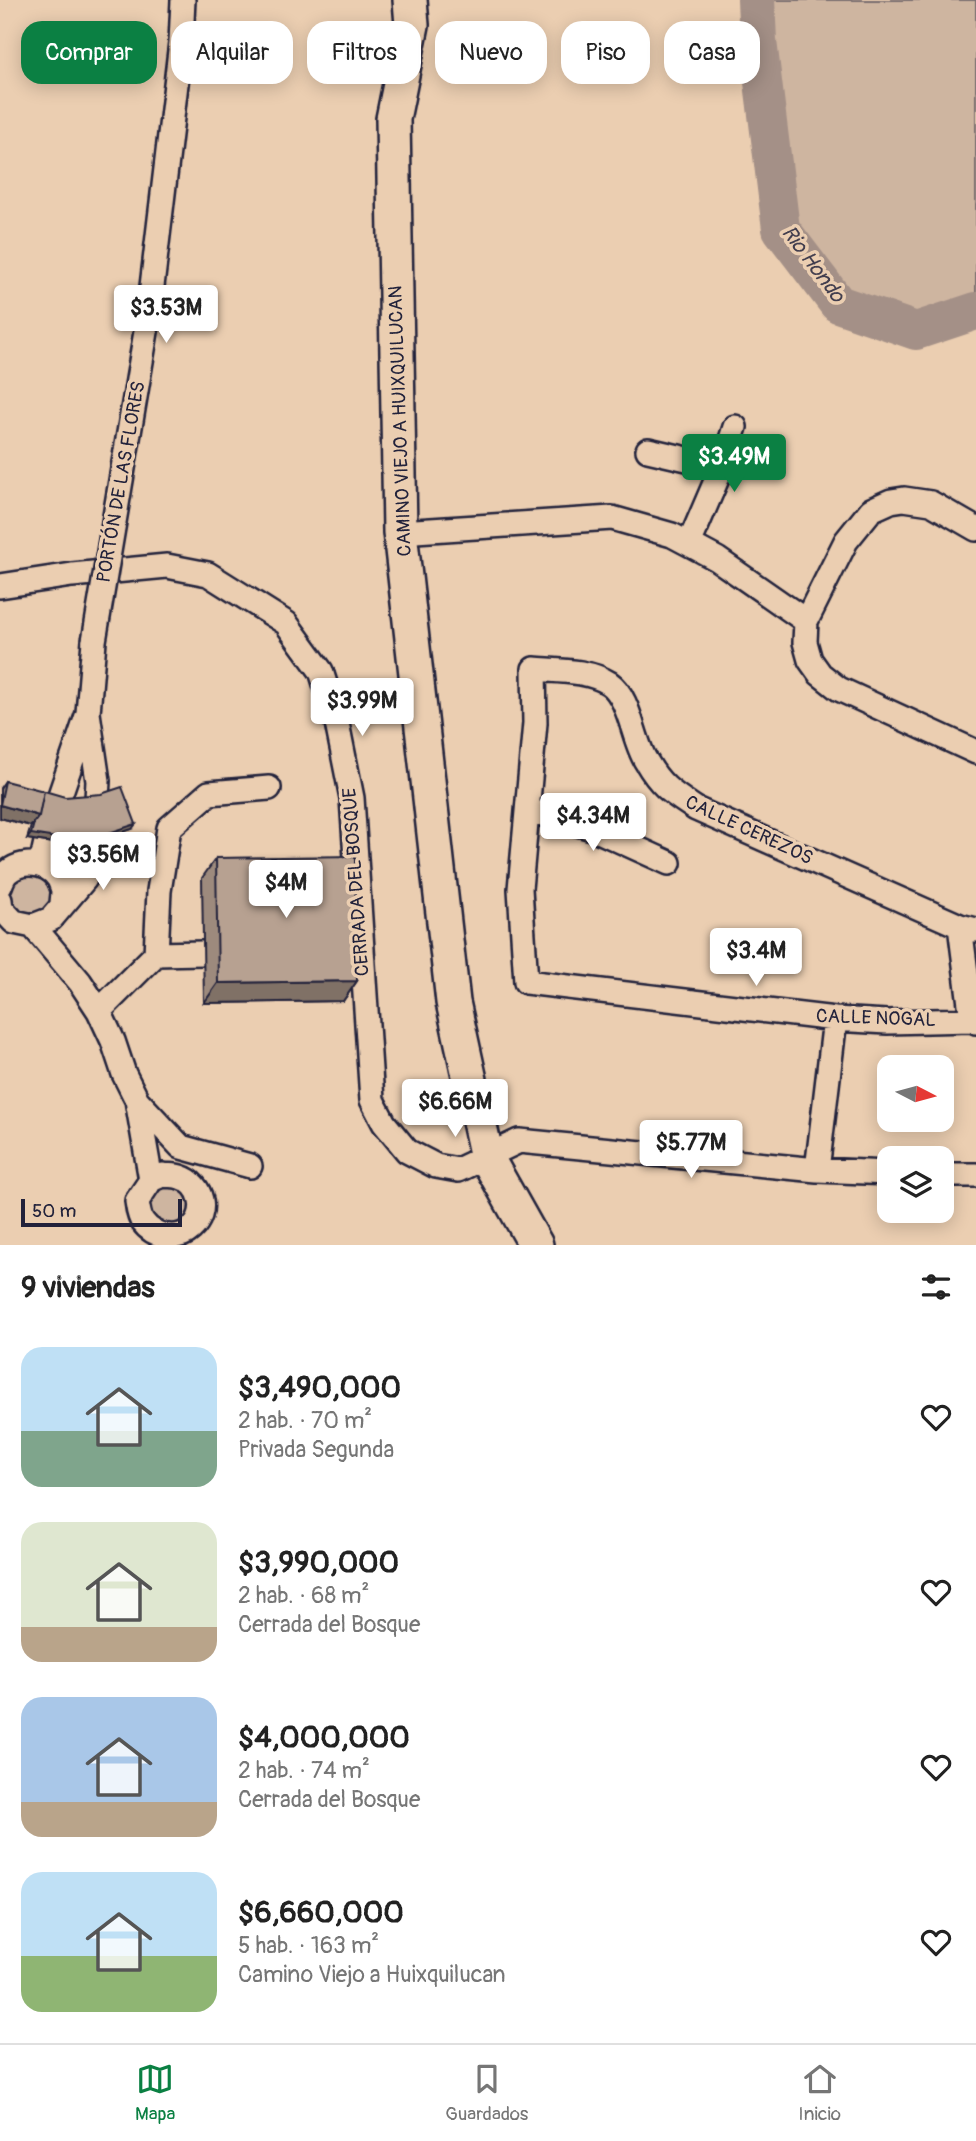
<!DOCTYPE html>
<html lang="es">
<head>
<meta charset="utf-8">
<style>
  body { margin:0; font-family:Pangolin,sans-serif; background:#f2f2f2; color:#222; height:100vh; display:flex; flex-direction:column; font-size:26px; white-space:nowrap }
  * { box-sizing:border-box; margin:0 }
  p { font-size:23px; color:#767676 }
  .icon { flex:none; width:38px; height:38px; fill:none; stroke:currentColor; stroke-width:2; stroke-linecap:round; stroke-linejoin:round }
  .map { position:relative; height:1245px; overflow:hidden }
  .details { display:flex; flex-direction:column; background:#fff; flex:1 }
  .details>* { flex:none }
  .hud { position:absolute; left:21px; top:21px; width:934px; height:63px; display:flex; gap:14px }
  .needle { width:46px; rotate:96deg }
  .fabs { position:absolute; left:877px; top:1055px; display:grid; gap:14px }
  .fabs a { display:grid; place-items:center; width:77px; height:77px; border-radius:14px; background:#fff; box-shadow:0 4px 18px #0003; font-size:35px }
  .scale { position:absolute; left:21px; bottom:18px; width:161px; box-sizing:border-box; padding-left:7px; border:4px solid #22223b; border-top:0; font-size:19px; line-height:24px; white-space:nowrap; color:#22223b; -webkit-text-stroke:5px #ebceb1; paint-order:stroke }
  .price { position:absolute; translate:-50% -60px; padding:0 16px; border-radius:7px; background:#fff; color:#222; font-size:23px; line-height:46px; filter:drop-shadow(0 2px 4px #0008) }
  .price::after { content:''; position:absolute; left:50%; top:42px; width:21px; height:16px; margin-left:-10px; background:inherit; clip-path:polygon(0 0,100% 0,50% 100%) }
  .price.on { background:#0b8043; color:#fff }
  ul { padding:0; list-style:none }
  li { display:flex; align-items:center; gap:21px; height:175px; padding:0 21px }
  li span { display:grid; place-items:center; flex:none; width:196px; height:140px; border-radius:21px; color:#555 }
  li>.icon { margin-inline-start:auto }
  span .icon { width:84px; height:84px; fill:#fffc; stroke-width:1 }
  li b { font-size:30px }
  h2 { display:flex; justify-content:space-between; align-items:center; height:84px; padding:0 21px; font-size:30px }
  .tag { padding:0 24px; border-radius:21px; background:#fff; box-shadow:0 4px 18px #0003; font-size:24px; line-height:63px }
  .tag.on { background:#0b8043; color:#fff }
  .dock { display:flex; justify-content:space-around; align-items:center; height:98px; border-top:2px solid #e0e0e0; background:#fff; font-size:19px; color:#767676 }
  .dock a { display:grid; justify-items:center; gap:4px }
  .dock .on { color:#0b8043 }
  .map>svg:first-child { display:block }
</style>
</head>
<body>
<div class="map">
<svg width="976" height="1245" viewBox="0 0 976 1245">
  <rect width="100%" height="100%" fill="#ebceb1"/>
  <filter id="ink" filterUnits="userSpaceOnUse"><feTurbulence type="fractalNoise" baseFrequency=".0143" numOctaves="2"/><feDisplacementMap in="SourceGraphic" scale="14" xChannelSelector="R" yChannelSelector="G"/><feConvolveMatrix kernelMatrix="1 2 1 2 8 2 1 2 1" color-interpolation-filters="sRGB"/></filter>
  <g filter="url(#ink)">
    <path fill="#ceb5a0" stroke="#786c6e" stroke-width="2" d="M769,0H976V298L916,318L846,294L793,224L771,40Z
      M9 894a21 21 0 1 1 42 0a21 21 0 1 1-42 0Z
      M148 1206a21 21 0 1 1 42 0a21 21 0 1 1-42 0Z"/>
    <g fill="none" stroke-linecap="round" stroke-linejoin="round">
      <path stroke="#a49087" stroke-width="38" d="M756,0L758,41L781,229L838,304L916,331L976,311"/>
      <g stroke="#22223b" stroke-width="28">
        <path id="minor" d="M181,42L183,0
          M648,450L722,467
          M976,529L931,503L904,499L891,501L871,510L846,541L806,621L805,642L810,660L820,674L839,689L976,752
          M400,532L612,518L672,535L689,544L717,559L806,621
          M689,544L722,467L735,427
          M0,586L72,575L167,566L208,574L286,623L321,671L336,718L352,798L372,1100L384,1123L407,1151L436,1166L458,1170L519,1141L817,1170L889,1173
          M94,641L88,713L98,781L97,799
          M58,801L87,716
          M528,810L592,828L669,863
          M41,865L46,842
          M0,886C2,881 4,875 8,872C26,857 56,864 62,887C64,892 62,899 62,904
          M0,900L1,908L14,922L33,926L51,919L85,879L95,850L96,841
          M33,926L80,982L99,1011L113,1041L124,1074L137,1100L151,1180
          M960,926L972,1020
          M976,930L960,926L696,809C672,793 661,787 646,761C633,741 630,697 609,683C589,670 558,671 534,669L535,723L520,889L526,982L835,1019L887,1022L972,1020L976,1022
          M156,954L203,953
          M99,1011L156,954L159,891L169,828L209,793L269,788
          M137,1100L181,1147L250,1166
          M817,1170L835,1019
          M163,1175C168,1176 175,1175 180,1177C203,1184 209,1213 191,1229C177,1242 153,1236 143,1222C139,1217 138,1208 137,1201L151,1180Z
          M942,1175H976"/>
      </g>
      <g stroke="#22223b" stroke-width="38">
        <path id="secondary" d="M410,0L412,25L393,119L400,532L453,1002L487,1158L536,1245"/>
      </g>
      <use href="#minor" stroke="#ebceb1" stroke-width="23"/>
      <use href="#secondary" stroke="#ebceb1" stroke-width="33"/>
      <g stroke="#22223b" stroke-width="28" stroke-linecap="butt">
        <path id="minor-bridge" d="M94,641L148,320L181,42"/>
      </g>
      <use href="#minor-bridge" stroke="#ebceb1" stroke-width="23"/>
    </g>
    <path fill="#9d8a7d" stroke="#22223b" stroke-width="2" d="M5,781L132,829L93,842L53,843L27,839L31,826L0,818V788Z
      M216,858L357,981L343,1001L204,1003L202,878Z"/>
    <path fill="#807166" stroke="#22223b" stroke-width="2" d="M0,805L39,816L31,826L0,818Z
      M136,824L132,829L93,842L53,843L27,839L31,834Z
      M357,981L343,1001L204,1003L218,983Z"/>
    <path fill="#b7a191" stroke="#22223b" stroke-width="2" d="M5,781L44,791L39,816L0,805Z
      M122,787L136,824L97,837L56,838L31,834L34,823L39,816L44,791L41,790L65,797L101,794Z
      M355,856L357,981L218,983L216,858Z"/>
  </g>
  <g text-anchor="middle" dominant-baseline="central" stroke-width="7" stroke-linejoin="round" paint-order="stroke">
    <g font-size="19" fill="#22223b" stroke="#ebceb1">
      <text transform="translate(400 421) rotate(-92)">CAMINO VIEJO A HUIXQUILUCAN</text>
      <text transform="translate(121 482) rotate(-80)">PORTÓN DE LAS FLORES</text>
      <text transform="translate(749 830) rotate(25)">CALLE CEREZOS</text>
      <text transform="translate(356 882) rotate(-94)">CERRADA DEL BOSQUE</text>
      <text transform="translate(876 1018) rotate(2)">CALLE NOGAL</text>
    </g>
    <g font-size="21" font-style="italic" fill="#423e4e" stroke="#ebceb1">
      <text transform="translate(813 264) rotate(53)">Rio Hondo</text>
    </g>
  </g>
</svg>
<div class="fabs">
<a><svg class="needle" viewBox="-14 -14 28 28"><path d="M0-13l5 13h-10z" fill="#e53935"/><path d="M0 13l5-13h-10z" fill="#767676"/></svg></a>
<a><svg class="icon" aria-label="layers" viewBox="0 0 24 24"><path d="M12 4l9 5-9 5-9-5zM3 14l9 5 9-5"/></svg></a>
</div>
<div class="scale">50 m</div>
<b class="price" style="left:166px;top:345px">$3.53M</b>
<b class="price on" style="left:734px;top:494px">$3.49M</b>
<b class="price" style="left:362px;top:738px">$3.99M</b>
<b class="price" style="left:593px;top:853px">$4.34M</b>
<b class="price" style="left:103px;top:892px">$3.56M</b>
<b class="price" style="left:286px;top:920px">$4M</b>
<b class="price" style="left:756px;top:988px">$3.4M</b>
<b class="price" style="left:455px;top:1139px">$6.66M</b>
<b class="price" style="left:691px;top:1180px">$5.77M</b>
<div class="hud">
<a class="tag on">Comprar</a>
<a class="tag">Alquilar</a>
<a class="tag">Filtros</a>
<a class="tag">Nuevo</a>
<a class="tag">Piso</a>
<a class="tag">Casa</a>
</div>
</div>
<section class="details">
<h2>9 viviendas<svg class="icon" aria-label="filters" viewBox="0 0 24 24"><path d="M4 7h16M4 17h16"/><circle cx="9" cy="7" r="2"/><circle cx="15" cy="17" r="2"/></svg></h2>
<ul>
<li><span style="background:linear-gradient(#bfe0f5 60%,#7fa58c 0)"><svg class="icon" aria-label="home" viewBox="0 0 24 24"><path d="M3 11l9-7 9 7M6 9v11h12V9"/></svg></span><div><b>$3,490,000</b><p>2 hab. · 70 m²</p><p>Privada Segunda</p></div><svg class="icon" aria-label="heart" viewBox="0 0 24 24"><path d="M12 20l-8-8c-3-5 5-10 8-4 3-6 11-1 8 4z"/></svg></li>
<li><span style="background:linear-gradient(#dfe7d0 75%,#b9a48a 0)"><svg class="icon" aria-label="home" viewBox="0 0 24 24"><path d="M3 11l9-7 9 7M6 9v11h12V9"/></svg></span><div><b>$3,990,000</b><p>2 hab. · 68 m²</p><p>Cerrada del Bosque</p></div><svg class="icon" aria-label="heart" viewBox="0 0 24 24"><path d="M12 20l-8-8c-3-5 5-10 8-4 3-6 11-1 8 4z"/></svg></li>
<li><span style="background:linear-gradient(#a9c7e8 75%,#b9a48a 0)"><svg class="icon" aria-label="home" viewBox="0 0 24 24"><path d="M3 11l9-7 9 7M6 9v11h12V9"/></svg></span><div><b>$4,000,000</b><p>2 hab. · 74 m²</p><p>Cerrada del Bosque</p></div><svg class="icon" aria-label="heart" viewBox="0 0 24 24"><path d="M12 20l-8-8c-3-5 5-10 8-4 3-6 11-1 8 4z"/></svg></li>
<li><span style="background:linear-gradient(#bfe0f5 60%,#8fb573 0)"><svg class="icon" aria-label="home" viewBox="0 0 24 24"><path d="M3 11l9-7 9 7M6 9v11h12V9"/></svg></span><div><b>$6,660,000</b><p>5 hab. · 163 m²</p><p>Camino Viejo a Huixquilucan</p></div><svg class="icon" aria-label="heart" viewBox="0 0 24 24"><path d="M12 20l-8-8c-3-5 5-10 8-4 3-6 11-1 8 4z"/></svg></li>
</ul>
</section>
<nav class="dock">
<a class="on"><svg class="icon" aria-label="map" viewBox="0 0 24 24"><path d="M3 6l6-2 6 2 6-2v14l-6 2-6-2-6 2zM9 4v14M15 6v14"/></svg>Mapa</a>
<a><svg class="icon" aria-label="saved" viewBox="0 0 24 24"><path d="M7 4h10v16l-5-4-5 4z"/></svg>Guardados</a>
<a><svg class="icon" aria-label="home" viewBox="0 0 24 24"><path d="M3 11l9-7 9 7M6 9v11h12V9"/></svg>Inicio</a>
</nav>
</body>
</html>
